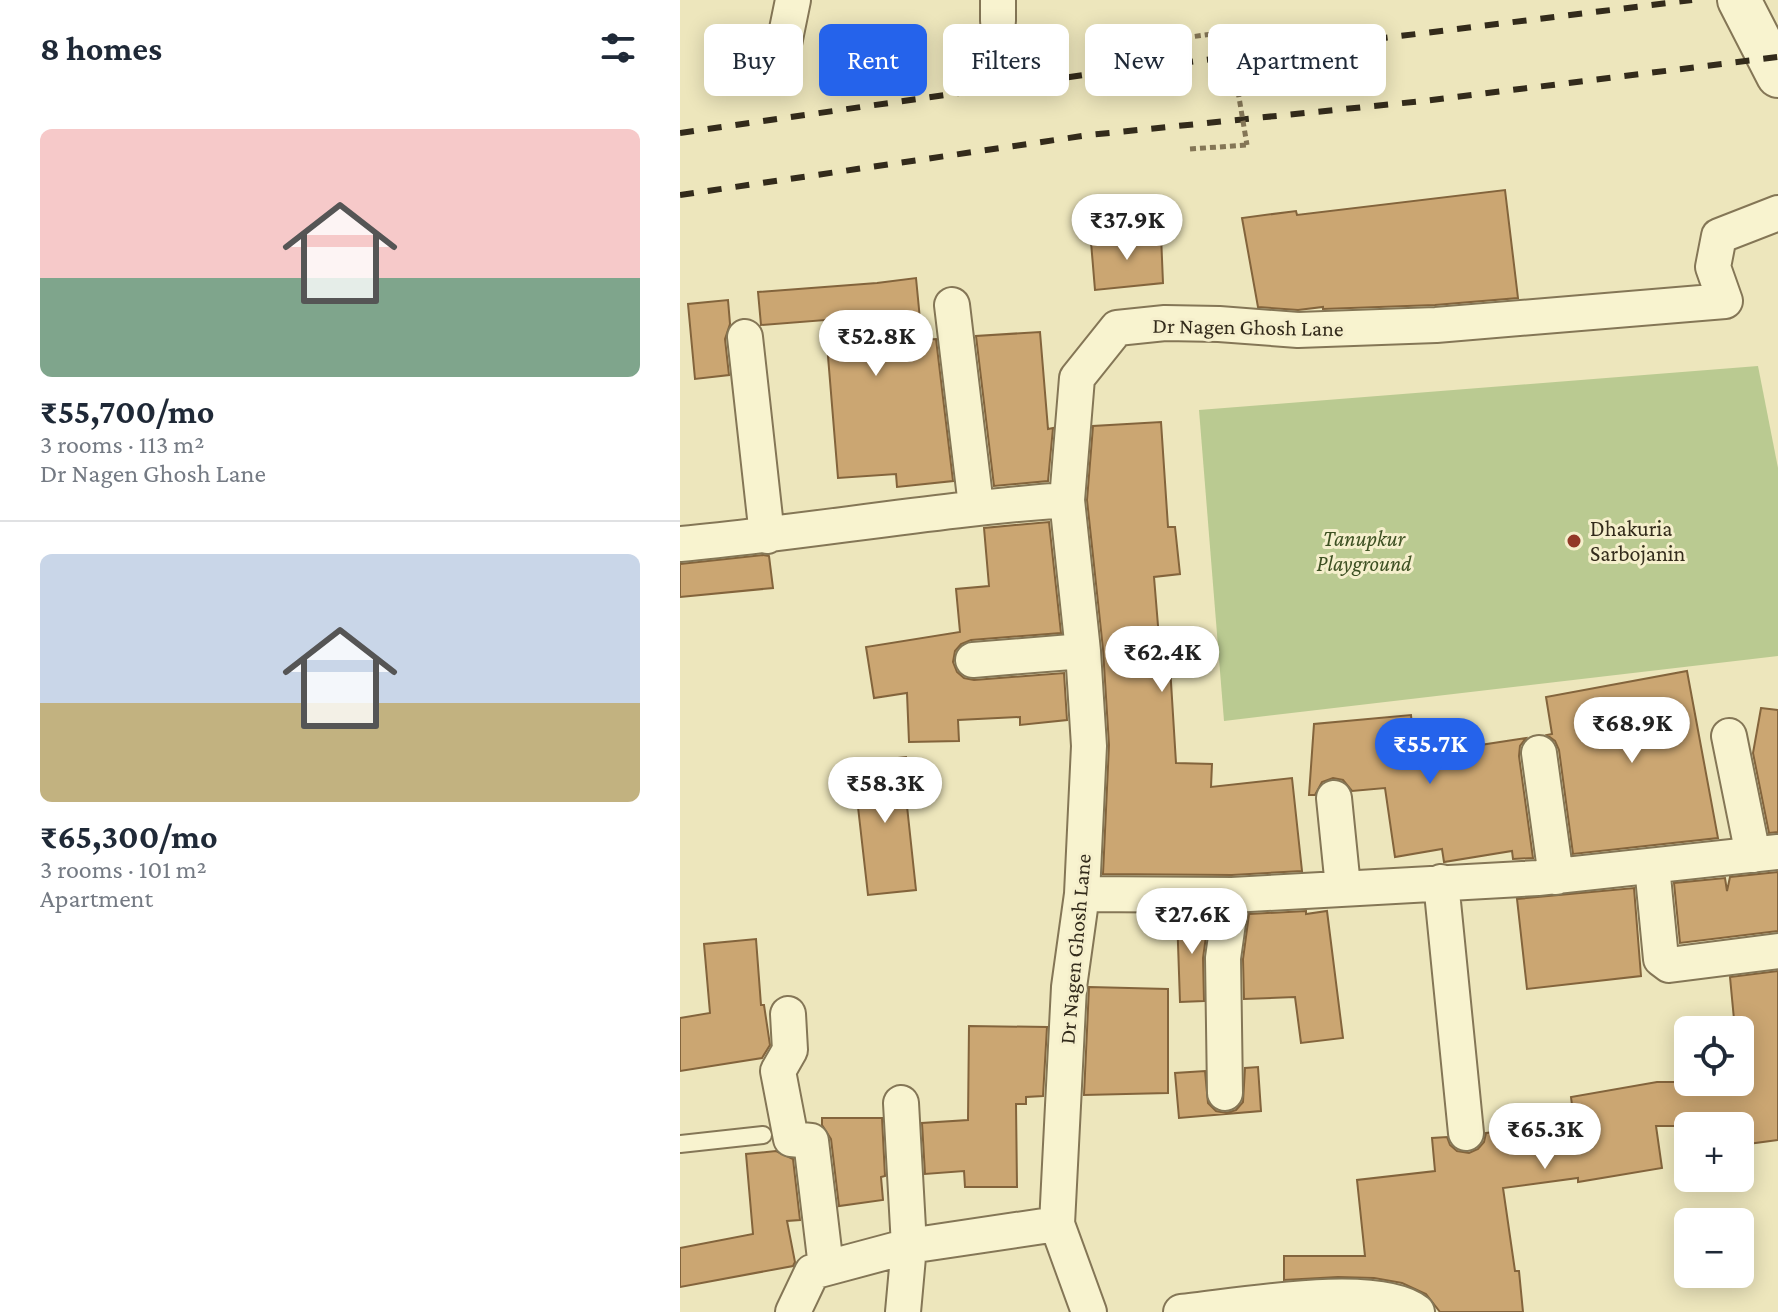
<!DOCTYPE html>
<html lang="en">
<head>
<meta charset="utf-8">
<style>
  body { margin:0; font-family:"Crimson Pro",serif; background:#f2f2f3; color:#1f2937; height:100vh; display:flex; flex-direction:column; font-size:30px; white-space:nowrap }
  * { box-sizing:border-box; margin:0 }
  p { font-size:26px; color:#747a83 }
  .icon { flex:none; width:44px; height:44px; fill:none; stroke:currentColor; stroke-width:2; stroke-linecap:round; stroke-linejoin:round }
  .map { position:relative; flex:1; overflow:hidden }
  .sheet { display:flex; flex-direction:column; background:#fff; width:680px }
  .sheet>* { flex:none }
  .top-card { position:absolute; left:24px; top:24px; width:760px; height:72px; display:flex; gap:16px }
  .tools { position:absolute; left:994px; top:1016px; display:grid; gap:16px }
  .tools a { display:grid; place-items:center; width:80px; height:80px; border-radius:12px; background:#fff; box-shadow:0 4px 20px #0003; font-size:40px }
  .price { position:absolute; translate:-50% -68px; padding:0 18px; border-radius:28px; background:#fff; color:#222; font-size:26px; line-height:52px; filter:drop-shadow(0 2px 4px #0008) }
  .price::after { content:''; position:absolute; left:50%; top:48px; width:24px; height:18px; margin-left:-12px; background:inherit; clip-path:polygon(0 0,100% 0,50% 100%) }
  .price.active { background:#2563eb; color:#fff }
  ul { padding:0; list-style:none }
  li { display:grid; align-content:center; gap:16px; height:424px; padding:0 40px }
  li+li { border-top:2px solid #e0e1e3 }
  li span { display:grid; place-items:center; height:248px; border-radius:12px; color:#555 }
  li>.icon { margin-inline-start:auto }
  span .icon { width:144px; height:144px; fill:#fffc; stroke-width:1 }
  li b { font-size:34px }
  h2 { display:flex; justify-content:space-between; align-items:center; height:96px; padding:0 40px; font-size:34px }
  .pill { padding:0 28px; border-radius:12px; background:#fff; box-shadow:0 4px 20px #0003; font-size:28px; line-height:72px }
  .pill.active { background:#2563eb; color:#fff }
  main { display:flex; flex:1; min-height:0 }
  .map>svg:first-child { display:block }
</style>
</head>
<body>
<main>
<section class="sheet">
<h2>8 homes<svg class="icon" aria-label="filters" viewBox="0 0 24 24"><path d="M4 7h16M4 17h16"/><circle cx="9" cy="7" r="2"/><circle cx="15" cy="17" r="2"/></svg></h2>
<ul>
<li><span style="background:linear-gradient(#f6c9c9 60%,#7fa58c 0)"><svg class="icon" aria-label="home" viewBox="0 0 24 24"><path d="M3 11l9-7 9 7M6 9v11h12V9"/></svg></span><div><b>₹55,700/mo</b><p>3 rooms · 113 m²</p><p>Dr Nagen Ghosh Lane</p></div></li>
<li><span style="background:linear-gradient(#c9d6e8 60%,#c2b280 0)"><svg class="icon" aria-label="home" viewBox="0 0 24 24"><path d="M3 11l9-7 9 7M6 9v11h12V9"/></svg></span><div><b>₹65,300/mo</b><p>3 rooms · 101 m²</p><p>Apartment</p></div></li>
</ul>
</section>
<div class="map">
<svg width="1098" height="1312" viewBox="0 0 1098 1312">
  <rect width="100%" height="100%" fill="#ede6bc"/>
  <path fill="#baca91" d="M1078,366L1098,468V656L544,721L519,410Z"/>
  <path fill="#cba672" stroke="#83643c" stroke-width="2" d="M825,190L838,298L755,305L643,309V307L618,310L578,307L562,218L616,211L617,215Z
    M481,235L483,283L415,290L411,242Z
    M236,278L242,340L256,339L273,481L217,487L216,474L158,478L145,320L81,325L78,292L197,283Z
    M48,300L50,324L45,339L49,375L15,379L8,304Z
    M360,332L368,429L373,428L368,481L314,486L296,336Z
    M481,422L488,527H495L500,574L474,577L480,650H489L496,763L532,764L531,787L612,778L622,871L552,875L423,874L429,745L423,649L407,500L413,426Z
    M369,522L381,633L291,640L281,644L275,651L273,662L277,672L284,678L294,680L384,673L387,720L340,725V717L278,720L279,741L229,742L227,693L194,698L186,647L280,632L276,589L309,586L304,528Z
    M83,555L89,556L93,588L0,597V564Z
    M1007,671L1038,838L893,854L879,750L875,741L867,735L872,734L866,697Z
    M1081,708L1098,710V832L1089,833L1073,753Z
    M731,715L734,745L786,737L787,747L846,738L840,746L839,756L853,858L833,859L832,851L764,862L762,849L715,857L705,788L672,791L663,780L653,778L642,782L635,795H629L634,724Z
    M226,757L232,805L227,806L236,890L188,895L173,763Z
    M1098,872V931L1000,943L994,883L1045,878L1047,891L1050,877Z
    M954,888L961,976L847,989L837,899Z
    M626,911V914L647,911L663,1038L621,1043L615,997L564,999L563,959L569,914Z
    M497,915H529L523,958L524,1001L500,1002Z
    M76,939L81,1005H84L90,1045L82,1058L0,1071V1018L30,1013L24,944Z
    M1098,971V1140L1060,1145V1126H976L982,1168L898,1182V1178L823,1188L835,1271H839L843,1312H760L746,1294L722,1283L694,1278L658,1277L604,1280V1256H685L677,1180L755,1171L752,1138L767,1137L770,1145L777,1151L789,1153L798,1149L804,1142L806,1133L825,1131L824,1121L893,1113L891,1097L977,1082H1060V1030H1055L1050,977Z
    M409,987L488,989V1093L404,1095Z
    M289,1026L367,1027L363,1096L346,1097V1104H336L337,1187H285L284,1171L245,1174L242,1123L288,1120Z
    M578,1067L581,1111L499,1118L495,1073L525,1071L528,1103L536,1111L546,1113L556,1110L563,1102L565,1068Z
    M142,1118H202L205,1176L201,1177L203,1200L159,1206L151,1139L142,1125Z
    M96,1151L113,1159L120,1220L107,1221L115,1262L113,1266L0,1287V1248L73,1234L66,1154Z"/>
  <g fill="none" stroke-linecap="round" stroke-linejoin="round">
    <g stroke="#847656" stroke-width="20">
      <path id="service" d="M0,1144L83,1135"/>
    </g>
    <g stroke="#847656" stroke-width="38">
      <path id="minor" d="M318,21V0
        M104,44L113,0
        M272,305L296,506
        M65,337L87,536
        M0,544C129,532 257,509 387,500
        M293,660L403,651
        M1049,736L1073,855
        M859,753L876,877
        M654,798L663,887
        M972,866L981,959L989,965L1098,951
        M761,882L786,1133
        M402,894L552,895L858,878L1098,852
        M108,1014L110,1050L98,1071L111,1139L131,1141L146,1267
        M545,1093L543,958L552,895
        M221,1103L229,1246L223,1312
        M113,1312L132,1272L229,1246L377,1224
        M409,1312L377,1224L389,987L402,894L409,746L403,651L387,500L397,378L437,328L485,323L539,324L618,330L756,325L1045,301L1033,267L1039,236L1098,213
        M501,1312C553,1307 698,1280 737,1312"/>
    </g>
    <g stroke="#847656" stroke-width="46">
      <path id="tertiary" d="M1059,0L1098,76"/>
    </g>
    <path stroke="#847656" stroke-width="5" stroke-dasharray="6 4" stroke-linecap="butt" d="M495,39L548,32
      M510,149L567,145"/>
    <use href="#service" stroke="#f8f3cf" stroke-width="16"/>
    <use href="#minor" stroke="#f8f3cf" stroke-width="34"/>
    <use href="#tertiary" stroke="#f8f3cf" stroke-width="42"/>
    <path stroke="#332b1b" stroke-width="6" stroke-dasharray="14 14" stroke-linecap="butt" d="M0,133L404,75L1012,0
      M0,195L409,135L743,101L1098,57"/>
    <path stroke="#847656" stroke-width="5" stroke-dasharray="6 4" stroke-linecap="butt" d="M548,32L567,145"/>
  </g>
  <circle fill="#923827" stroke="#f5efcc" stroke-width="3" cx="894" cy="541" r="8"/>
  <g text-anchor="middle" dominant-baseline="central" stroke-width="6" stroke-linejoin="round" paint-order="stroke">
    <g font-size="22" fill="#332b1b" stroke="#f5efcc">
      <text transform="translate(568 327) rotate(1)">Dr Nagen Ghosh Lane</text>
      <text transform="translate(395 949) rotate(-85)">Dr Nagen Ghosh Lane</text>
    </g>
    <g font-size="22" fill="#332b1b" stroke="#f5efcc" text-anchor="start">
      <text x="910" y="528">Dhakuria<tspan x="910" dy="25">Sarbojanin</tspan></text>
    </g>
    <g font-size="22" font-style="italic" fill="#3d5022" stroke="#f5efcc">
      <text x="684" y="538">Tanupkur<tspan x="684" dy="25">Playground</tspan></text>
    </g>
  </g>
</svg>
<div class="tools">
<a><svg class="icon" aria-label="locate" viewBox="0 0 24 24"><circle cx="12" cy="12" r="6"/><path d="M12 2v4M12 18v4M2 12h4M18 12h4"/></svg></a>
<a>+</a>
<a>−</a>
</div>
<b class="price" style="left:447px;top:262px">₹37.9K</b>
<b class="price" style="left:196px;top:378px">₹52.8K</b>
<b class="price" style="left:482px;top:694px">₹62.4K</b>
<b class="price" style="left:952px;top:765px">₹68.9K</b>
<b class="price active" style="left:750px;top:786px">₹55.7K</b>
<b class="price" style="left:205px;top:825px">₹58.3K</b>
<b class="price" style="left:512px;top:956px">₹27.6K</b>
<b class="price" style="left:865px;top:1171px">₹65.3K</b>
<div class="top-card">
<a class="pill">Buy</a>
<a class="pill active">Rent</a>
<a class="pill">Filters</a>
<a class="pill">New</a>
<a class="pill">Apartment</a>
</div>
</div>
</main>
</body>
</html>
